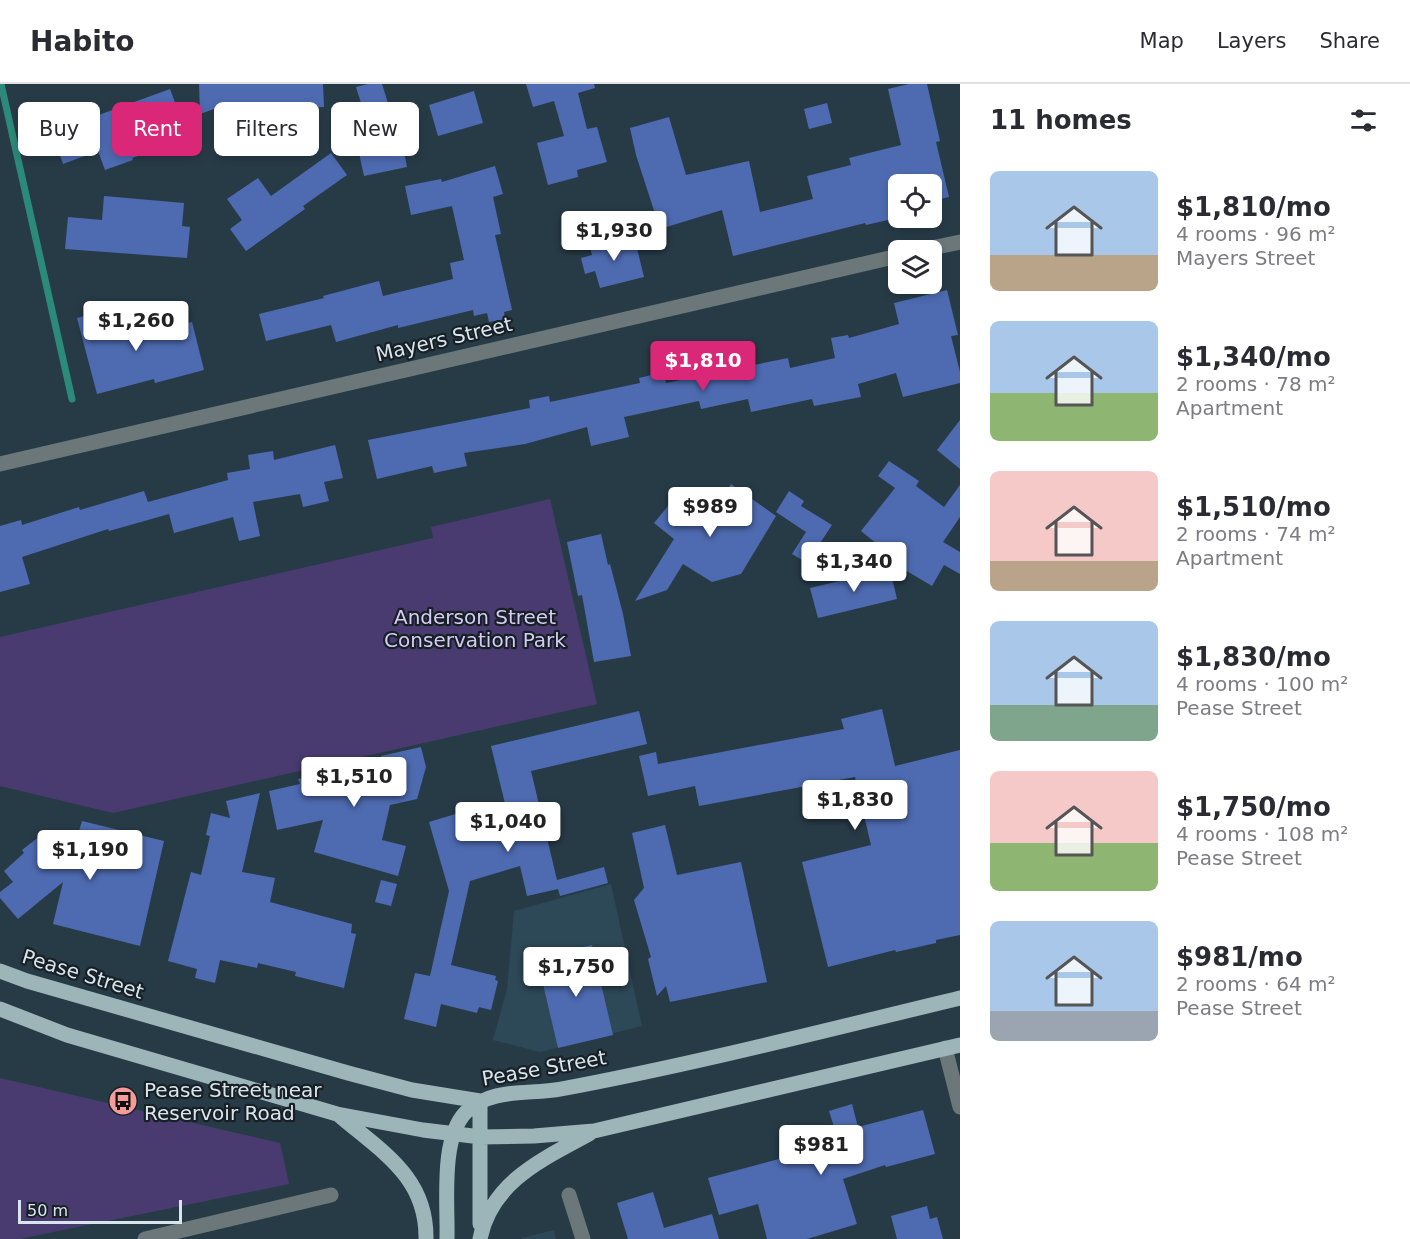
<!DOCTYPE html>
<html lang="en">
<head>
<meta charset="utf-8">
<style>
  body { margin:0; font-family:"DejaVu Sans",sans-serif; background:#f2f2f3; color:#2b2b33; height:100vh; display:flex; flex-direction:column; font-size:22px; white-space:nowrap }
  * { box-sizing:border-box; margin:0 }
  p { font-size:20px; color:#7c7c81 }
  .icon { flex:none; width:33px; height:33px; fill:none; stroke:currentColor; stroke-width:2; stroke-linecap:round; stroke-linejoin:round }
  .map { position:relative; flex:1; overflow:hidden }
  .details { display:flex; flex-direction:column; background:#fff; width:450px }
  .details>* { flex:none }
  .banner { position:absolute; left:18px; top:18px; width:570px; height:54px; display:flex; gap:12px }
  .buttons { position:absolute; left:888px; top:90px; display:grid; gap:12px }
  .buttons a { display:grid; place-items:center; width:54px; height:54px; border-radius:9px; background:#fff; box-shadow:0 3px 9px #0003; font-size:30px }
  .scale { position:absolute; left:18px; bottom:15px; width:164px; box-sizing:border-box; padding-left:6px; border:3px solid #d9e5ed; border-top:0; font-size:16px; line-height:21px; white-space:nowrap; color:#d9e5ed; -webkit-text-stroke:4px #182026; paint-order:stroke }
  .price { position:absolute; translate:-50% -51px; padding:0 14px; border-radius:6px; background:#fff; color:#222; font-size:20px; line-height:39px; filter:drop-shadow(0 2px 3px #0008) }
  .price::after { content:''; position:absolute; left:50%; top:36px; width:18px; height:14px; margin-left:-9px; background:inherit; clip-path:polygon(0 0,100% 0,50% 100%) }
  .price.current { background:#db2777; color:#fff }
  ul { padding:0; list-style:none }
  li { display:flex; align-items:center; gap:18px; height:150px; padding:0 30px }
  li span { display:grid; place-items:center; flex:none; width:168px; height:120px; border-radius:9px; color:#555 }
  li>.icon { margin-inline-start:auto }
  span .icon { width:72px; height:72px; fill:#fffc; stroke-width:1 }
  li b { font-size:26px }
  h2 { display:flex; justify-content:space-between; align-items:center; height:72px; padding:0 30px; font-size:26px }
  .tag { padding:0 21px; border-radius:9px; background:#fff; box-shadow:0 3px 9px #0003; font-size:21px; line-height:54px }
  .tag.current { background:#db2777; color:#fff }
  header { display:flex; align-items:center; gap:36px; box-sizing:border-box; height:84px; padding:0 30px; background:#fff; border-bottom:2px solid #e1e1e2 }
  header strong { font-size:28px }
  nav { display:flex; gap:33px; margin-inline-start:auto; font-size:21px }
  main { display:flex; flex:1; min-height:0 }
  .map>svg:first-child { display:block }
</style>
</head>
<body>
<header>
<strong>Habito</strong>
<nav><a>Map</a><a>Layers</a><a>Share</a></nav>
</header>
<main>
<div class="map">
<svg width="960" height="1155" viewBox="0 0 960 1155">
  <rect width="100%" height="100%" fill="#273b47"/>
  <path fill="#2d4857" d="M611,800L642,942L540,968L493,956L507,905L514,827Z
    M554,1146L556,1155H522V1154Z"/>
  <path fill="#493b70" d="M550,415L597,620L113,729L0,702V553L433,454L431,443Z
    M0,994L280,1059L289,1100L19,1155H0Z"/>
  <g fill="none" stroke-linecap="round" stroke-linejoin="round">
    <path stroke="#2b8a79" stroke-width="7" d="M1,0L72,315"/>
  </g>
  <path fill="#4e6bb1" d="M199,0H323L324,23L255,25L256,43L214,45V25L200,30Z
    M368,0H382L388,19L380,21L390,53L401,51L407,83L364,92L357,60L362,59L352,26L362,22L356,3Z
    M526,0H594L595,4L578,9L587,45L597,43L607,78L577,86L578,93L548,101L537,59L564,52L554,17L533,23Z
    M909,0H927L940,57L936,58L949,113L932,117V100H898V124L890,127L892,135L866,141L865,139L733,172L722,126L660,145L636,71L630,44L669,33L686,91L749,77L760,128L813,115L807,92L851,81L849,74L901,61L888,5Z
    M170,5L182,37L172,41L178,58L132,74L133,76L105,86L98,67L63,80L52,48Z
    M474,7L483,39L438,52L429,21Z
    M827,19L832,39L809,45L804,25Z
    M331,69L347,91L303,122L305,125L246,167L230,145L242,136L227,115L258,94L271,112Z
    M495,82L503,110L493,113L501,150L495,151L512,226L504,228L505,235L489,238L487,229L474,232L473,226L398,244V241L336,258L331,241L266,257L259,230L324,214L323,212L379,197L383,212L453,195L450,179L464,176L452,122L411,131L405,102L441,95L442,98Z
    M104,112L184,119L182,142L190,143L187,174L65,165L68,133L102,136Z
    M634,152L644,193L600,204L595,187L585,190L581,174L592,171L590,163Z
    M947,206L958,251L951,252L960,288V299L903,313L896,289L858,300L861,313L814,322L812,315L751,328L748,315L701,325L699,317L624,333L629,353L591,362L587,343L525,360L464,369L467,382L434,389L432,382L377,395L368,356L530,324L529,316L549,312L550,318L640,299L639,294L664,288L666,299L788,274L790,284L835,274L831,254L848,251L849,254L899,240L894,219Z
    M119,223L127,255L192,238L204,286L155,299L154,295L97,310L77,234Z
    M960,336V385L937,366Z
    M335,361L343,394L324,398L329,417L303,423L300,410L253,418L260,452L239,457L233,433L174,449L169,430L109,447L108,445L22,473L30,500L0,508V442L21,436L22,441L79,423L80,426L144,407L148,418L228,396L227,389L250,385L248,371L273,367L274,376Z
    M889,377L919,397L916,402L944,423L960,401V433L943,458L960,468V490L944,481L932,502L900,483L904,482L861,447L895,404L878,392Z
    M731,400L776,432L741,490L712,498L683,480L667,506L635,517L674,455L654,439L668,422L674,428L689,406L715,424Z
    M789,407L804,417L801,422L832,441L807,479L792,470L806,448L776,428Z
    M601,450L608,481L610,480L623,530L631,572L594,578L582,511L578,512L567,458Z
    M890,485L897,515L818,534L810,504Z
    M882,625L895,682L960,666V851L936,856V859L896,868L895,866L828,883L802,778L871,761L855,693L699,722L695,702L648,712L639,672L656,668L658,680L844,645L841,635Z
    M639,627L647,660L531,687L557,796L604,783L608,799L560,812L558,805L527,812L520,782L470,797L451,881L496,892L495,896L498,897L491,926L479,923L477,929L441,920L436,943L404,935L415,889L430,892L449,807L429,738L472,725L479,750L510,740L491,662Z
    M421,663L426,683L417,715L390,721L382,756L406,762L398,792L314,768L323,736L277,746L269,707L300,700L298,695L357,682L381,675V672Z
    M260,709L242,788L275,794L270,818L352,840L351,849L356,850L344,904L295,892L296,888L258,879L257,884L220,876L215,899L195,894L197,885L168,877L191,788L201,791L210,752L206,751L211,729L230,734L226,717Z
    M82,737L164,757L140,862L53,840L63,798L18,835L0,814V808L13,798L4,787L24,769L22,766L45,748L70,777Z
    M665,741L677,791L741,778L767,898L670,918L666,902L657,912L648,875L651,873L634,816L644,804L632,749Z
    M381,796L397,800L391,822L375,818Z
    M592,861L613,951L558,964L539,883L556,878L554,870Z
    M852,1020L858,1043L923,1026L935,1070L886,1083L885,1081L843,1095L857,1140L807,1155H767L758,1120L719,1131L708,1094L839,1059L829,1027Z
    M653,1108L664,1144L712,1130L719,1155H628L617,1119Z
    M927,1122L930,1135L937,1133L943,1155H897L891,1132Z"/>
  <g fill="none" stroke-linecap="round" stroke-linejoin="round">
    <path stroke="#6b7779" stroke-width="15" d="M922,166L960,158
      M0,380L898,172
      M945,964L960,1023
      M569,1111L583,1155
      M145,1155L331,1111"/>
    <path stroke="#9bb5b8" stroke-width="15" d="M0,887L27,897L348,989L412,1006L480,1017
      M0,925L67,951L337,1030L423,1046L481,1053L534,1052L594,1047L960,961
      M480,1017V1140
      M340,1032C382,1068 427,1093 426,1155
      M447,1155C448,1120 440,1054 466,1028C492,1003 529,1011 561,1005C695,980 827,946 960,914
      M480,1155C491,1098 543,1075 589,1050"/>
  </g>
  <defs>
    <g id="bus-disc" transform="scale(1.5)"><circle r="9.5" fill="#f59b99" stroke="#182026"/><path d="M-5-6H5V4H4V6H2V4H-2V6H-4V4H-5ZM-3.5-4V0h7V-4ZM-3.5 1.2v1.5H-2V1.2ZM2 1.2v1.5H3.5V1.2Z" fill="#111"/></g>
  </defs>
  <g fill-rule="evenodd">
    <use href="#bus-disc" x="123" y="1017"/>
  </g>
  <g text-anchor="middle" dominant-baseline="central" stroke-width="4.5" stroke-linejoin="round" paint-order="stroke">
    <g font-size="20" fill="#d9e5ed" stroke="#182026">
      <text transform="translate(444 255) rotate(-13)">Mayers Street</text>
      <text transform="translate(83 890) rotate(17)">Pease Street</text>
      <text transform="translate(544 984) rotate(-10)">Pease Street</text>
    </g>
    <g font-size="20" fill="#d3cbf4" stroke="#182026">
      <text x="475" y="533">Anderson Street<tspan x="475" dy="23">Conservation Park</tspan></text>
    </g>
    <g font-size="20" fill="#d9e5ed" stroke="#182026" text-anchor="start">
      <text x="144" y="1006">Pease Street near<tspan x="144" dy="23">Reservoir Road</tspan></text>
    </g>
  </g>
</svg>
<div class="buttons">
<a><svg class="icon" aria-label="locate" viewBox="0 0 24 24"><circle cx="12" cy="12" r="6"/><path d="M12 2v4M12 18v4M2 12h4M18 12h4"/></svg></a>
<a><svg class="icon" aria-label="layers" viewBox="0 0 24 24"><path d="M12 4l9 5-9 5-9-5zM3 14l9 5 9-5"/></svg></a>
</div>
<div class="scale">50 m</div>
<b class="price" style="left:614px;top:178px">$1,930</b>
<b class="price" style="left:136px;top:268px">$1,260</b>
<b class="price current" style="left:703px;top:308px">$1,810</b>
<b class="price" style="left:710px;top:454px">$989</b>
<b class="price" style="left:854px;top:509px">$1,340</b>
<b class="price" style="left:354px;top:724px">$1,510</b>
<b class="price" style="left:855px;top:747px">$1,830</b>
<b class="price" style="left:508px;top:769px">$1,040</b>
<b class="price" style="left:90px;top:797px">$1,190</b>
<b class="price" style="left:576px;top:914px">$1,750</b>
<b class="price" style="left:821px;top:1092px">$981</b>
<div class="banner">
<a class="tag">Buy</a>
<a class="tag current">Rent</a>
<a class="tag">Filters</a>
<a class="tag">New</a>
</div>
</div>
<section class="details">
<h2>11 homes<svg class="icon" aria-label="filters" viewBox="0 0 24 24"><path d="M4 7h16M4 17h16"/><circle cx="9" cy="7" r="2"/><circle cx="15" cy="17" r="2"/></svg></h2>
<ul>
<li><span style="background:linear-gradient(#a9c7e8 70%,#b9a48a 0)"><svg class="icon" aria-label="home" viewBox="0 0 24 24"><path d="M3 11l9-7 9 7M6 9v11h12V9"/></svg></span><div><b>$1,810/mo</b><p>4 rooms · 96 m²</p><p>Mayers Street</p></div></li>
<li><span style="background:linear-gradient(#a9c7e8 60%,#8fb573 0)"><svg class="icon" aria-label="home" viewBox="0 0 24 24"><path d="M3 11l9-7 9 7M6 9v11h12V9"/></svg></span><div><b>$1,340/mo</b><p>2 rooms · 78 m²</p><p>Apartment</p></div></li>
<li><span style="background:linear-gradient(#f6c9c9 75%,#b9a48a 0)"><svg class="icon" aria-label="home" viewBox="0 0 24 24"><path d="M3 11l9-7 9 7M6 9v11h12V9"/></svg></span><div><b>$1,510/mo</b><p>2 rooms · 74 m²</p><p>Apartment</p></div></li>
<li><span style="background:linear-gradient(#a9c7e8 70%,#7fa58c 0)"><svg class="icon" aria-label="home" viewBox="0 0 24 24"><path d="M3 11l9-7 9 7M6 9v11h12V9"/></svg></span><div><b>$1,830/mo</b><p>4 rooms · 100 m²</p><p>Pease Street</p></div></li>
<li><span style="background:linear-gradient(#f6c9c9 60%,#8fb573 0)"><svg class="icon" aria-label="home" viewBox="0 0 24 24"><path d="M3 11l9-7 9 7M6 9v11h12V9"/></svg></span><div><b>$1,750/mo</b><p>4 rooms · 108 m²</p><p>Pease Street</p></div></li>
<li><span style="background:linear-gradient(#a9c7e8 75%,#9aa5b1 0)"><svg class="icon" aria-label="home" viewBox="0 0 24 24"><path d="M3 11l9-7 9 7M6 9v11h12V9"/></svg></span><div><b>$981/mo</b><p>2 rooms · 64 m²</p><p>Pease Street</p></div></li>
</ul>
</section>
</main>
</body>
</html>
